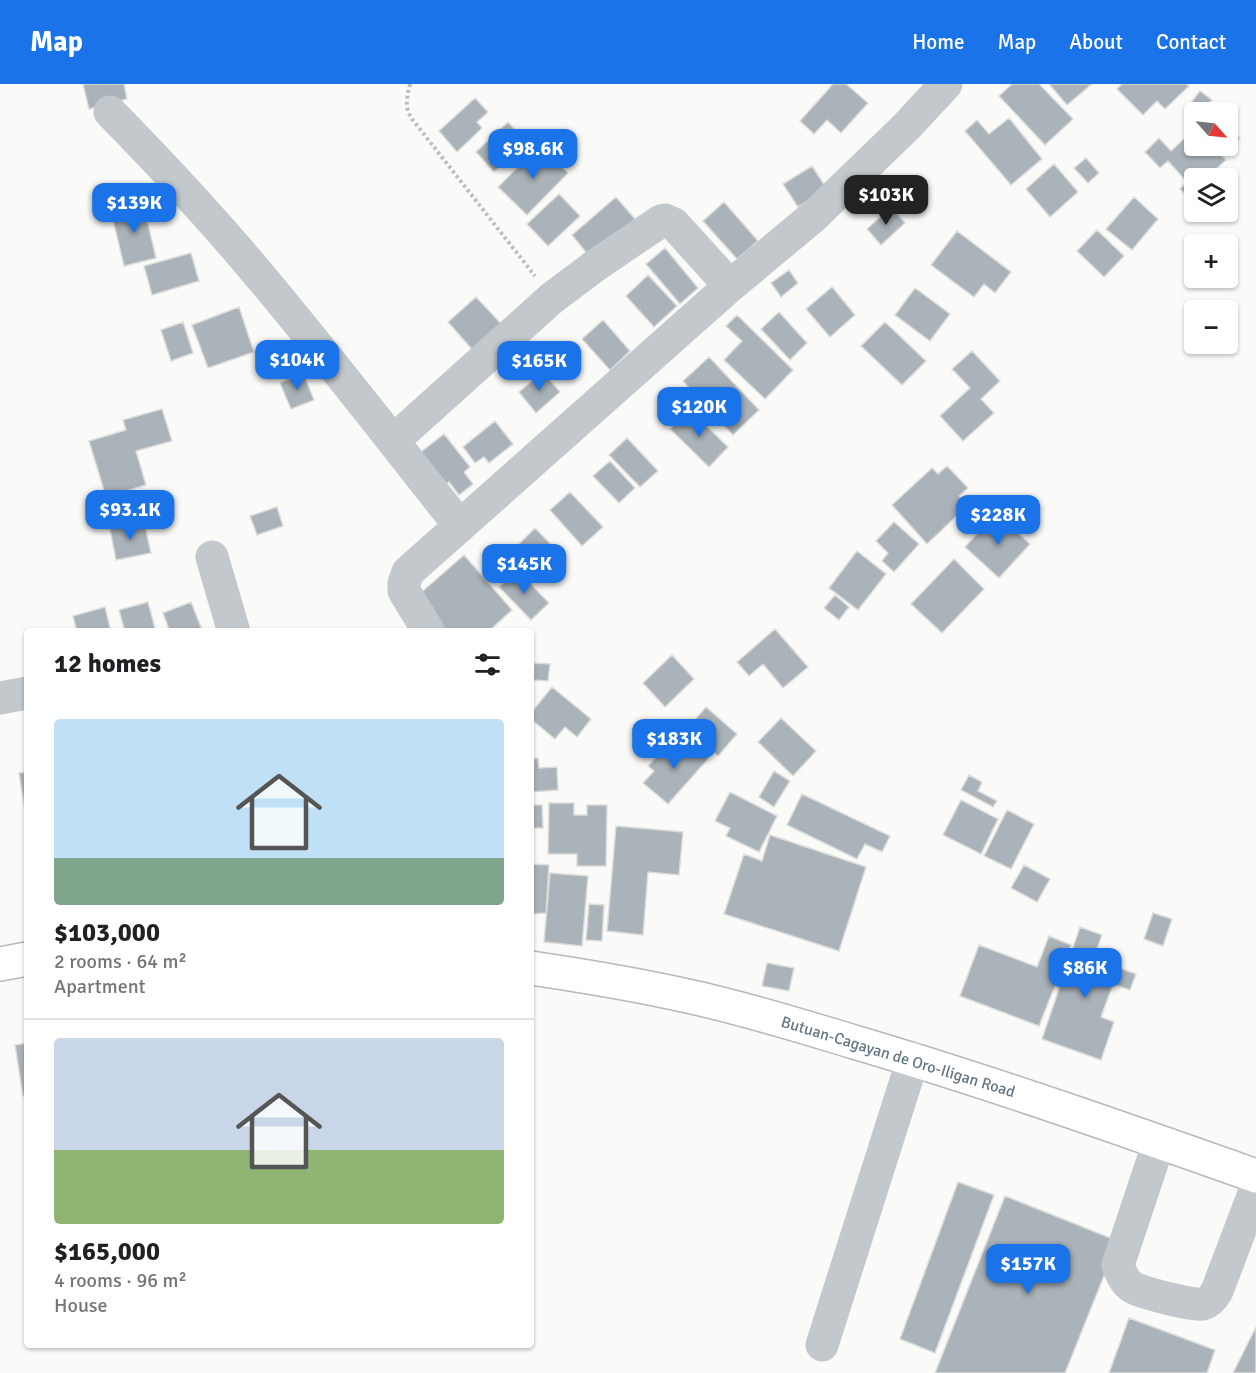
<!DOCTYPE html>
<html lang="en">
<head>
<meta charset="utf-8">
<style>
  body { margin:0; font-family:Signika,sans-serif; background:#f6f6f6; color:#202124; height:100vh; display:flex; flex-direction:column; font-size:22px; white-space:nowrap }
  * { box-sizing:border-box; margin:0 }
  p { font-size:20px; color:#757577 }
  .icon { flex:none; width:33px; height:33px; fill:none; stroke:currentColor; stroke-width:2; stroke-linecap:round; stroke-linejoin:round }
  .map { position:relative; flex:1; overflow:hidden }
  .panel { position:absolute; left:24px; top:544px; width:510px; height:720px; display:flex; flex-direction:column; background:#fff; border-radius:6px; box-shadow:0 2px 4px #0004 }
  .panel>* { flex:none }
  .needle { width:39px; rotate:117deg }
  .tools { position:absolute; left:1184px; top:18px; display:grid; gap:12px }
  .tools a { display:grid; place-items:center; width:54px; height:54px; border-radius:6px; background:#fff; box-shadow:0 2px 4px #0004; font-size:30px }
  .price { position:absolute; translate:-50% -51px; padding:0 14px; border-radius:12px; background:#1a73e8; color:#fff; font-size:20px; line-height:39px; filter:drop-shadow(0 2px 3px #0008) }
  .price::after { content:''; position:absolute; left:50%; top:36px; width:18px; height:14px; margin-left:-9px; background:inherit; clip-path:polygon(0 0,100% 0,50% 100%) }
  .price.on { background:#222; color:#fff }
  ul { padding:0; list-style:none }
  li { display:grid; align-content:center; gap:12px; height:318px; padding:0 30px }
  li+li { border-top:2px solid #e0e0e0 }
  li span { display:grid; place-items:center; height:186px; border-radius:6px; color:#555 }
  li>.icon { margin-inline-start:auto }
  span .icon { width:108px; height:108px; fill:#fffc; stroke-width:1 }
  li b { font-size:26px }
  h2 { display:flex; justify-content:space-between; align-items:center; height:72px; padding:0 30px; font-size:26px }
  header { display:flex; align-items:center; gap:36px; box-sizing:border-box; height:84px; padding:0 30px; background:#1a73e8; color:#fff }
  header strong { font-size:28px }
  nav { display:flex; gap:33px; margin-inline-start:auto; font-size:21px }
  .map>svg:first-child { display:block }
</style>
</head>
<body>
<header>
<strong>Map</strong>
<nav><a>Home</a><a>Map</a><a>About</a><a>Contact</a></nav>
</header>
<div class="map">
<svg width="1256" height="1289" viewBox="0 0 1256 1289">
  <rect width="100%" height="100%" fill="#fafaf8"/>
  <path fill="#aab3b9" stroke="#dcdcda" stroke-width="1.5" d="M83,0H124L127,15L89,25Z
    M833,0H846L868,19L841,49L827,36L814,50L800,37Z
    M1012,0H1039L1073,35L1045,61L999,12Z
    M1049,0H1092L1067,21Z
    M1122,0H1186L1189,2L1165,25L1157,17L1143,31L1117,5Z
    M1200,7L1212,16L1202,28H1194V30L1187,24Z
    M475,14L488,28L477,38L482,44L457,68L439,47Z
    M1009,34L1042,75L1011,101L965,47L977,36L989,50Z
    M508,38L526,58L494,88L476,68Z
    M1230,46L1240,54L1226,70L1216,62H1227V49Z
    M1188,51L1194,57V62H1198L1203,67L1209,62H1212L1226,76L1206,94H1194V106L1187,112L1180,105L1187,98L1168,77L1160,84L1145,68L1159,54L1171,67Z
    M540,61L568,89L527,131L498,103Z
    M1086,74L1099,89L1088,99L1074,84Z
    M1054,80L1078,108L1050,133L1026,105Z
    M812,82L827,105L798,123L783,100Z
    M559,110L580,132L548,162L527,140Z
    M616,113L635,135L590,173L572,151Z
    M1134,113L1158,135L1132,166L1106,145Z
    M724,118L758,157L737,175L703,137Z
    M143,119L156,174L124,182L111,127Z
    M891,123L905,139L881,161L867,145Z
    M1097,146L1124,172L1104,193L1077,167Z
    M957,147L1011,188L995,209L984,200L974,213L931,181Z
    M665,164L698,204L680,220L646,180Z
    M191,169L199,197L152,211L144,182Z
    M789,186L798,199L781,213L771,199Z
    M648,191L677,222L654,243L626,212Z
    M832,203L855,231L830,253L806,225Z
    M915,204L950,230L930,257L895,231Z
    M476,213L506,245L477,271L448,238Z
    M239,223L254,268L208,284L192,241Z
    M779,228L807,259L790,276L761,245Z
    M737,231L793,286L765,315L724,276L742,257L726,242Z
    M603,236L630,267L610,286L582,255Z
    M183,238L193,269L171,277L161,246Z
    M885,238L926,277L902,301L861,262Z
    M972,267L1000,297L981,315L994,329L963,357L940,332L970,304L952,285Z
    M709,273L759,326L733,351L683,297Z
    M543,288L560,308L536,329L519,308Z
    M303,289L314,316L291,325L280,299Z
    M162,325L172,357L136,367L146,401L106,413L89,357L126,346L123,336Z
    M689,325L728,363L709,383L670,345Z
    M495,337L513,360L489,379L484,373L475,379L463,363Z
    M444,350L470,383L464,388L473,400L459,411L449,398L439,405L421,368Z
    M627,354L658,387L640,403L609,371Z
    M610,377L635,404L619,419L593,392Z
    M947,382L968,404L959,412L968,421L927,460L892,421L932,384L938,390Z
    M570,408L603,443L582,462L550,426Z
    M277,423L283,442L257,451L250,432Z
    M996,429L1030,460L999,494L965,463Z
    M144,438L151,469L116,476L110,445Z
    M894,438L919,460L894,488L882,477L888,469L876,457Z
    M535,444L566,476L547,494L517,462Z
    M857,467L886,490L858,526L829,504Z
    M464,471L512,526L488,548H471L470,546L468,548H447L416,513Z
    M954,475L984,505L942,549L911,520Z
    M517,486L549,519L531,536L499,503Z
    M835,511L849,523L839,536L824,524Z
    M148,518L156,548H125L119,526Z
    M191,518L203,548H170L163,529Z
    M105,523L111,548H77L73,532Z
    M775,545L808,583L783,604L763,580L749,592L737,578Z
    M672,571L694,595L665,623L643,599Z
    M534,579L550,580L548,597L533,596Z
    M552,603L591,635L577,653L565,643L555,655L531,635V629Z
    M706,623L737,650L718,672L687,645Z
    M781,634L816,667L793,692L758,658Z
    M687,657L708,675L668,720L643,699L654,687L648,682L669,659L678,667Z
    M538,674L539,684L557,683L558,706L531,708V675Z
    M774,687L790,697L774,723L759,713Z
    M27,688V726H25L19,689Z
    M969,691L982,698L978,707L997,717L993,723L961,706Z
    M730,708L777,732L759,768L726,752L730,744L715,737Z
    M802,710L890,752L882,768L865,760L857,775L787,741Z
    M961,716L998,735L981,770L943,751Z
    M549,719H574V731H587V721H607L606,782H577V770H548Z
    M531,721H542L543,744H531Z
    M1007,726L1034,740L1011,785L984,772Z
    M616,742L683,748L679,791L648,788L643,851L607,847Z
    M770,751L866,783L839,867L724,830L744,770L762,777Z
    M531,780L549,781L546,829L531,830Z
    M1024,781L1050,795L1037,818L1011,804Z
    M550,789L588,792L582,862L544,858Z
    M589,820L604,821L602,857L586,856Z
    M1153,829L1172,835L1163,862L1144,855Z
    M1080,843L1102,851L1093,875L1136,890L1130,906L1113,900L1101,933L1114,938L1101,976L1042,955Z
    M1049,852L1071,861L1039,942L960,912L979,861L1037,883Z
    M767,879L794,884L789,907L762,902Z
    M27,959V1012H23L15,961Z
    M958,1098L994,1111L935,1269L900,1255Z
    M1005,1112L1118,1157L1065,1289H935Z
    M1129,1234L1215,1266L1207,1289H1109Z
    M1256,1243V1289H1233Z"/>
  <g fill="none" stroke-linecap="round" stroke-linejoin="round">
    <g stroke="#b4b9bd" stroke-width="36">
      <path id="highway" d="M0,880L27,875
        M531,884C585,892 639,901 692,913C747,925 801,942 854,958C990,998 1123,1045 1256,1092"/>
    </g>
    <path stroke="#bbbfc2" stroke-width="4" stroke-dasharray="3 3" stroke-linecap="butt" d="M410,0C407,13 404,23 412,35L535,192"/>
    <path stroke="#c3c8cc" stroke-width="33" d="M110,28C158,77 205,127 249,179C322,265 390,354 460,442
      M393,357L552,214L596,181L661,137L665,136L674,140L730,202
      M212,473L234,548
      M429,548L404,507V499L408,488L730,202L814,132L906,43L946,0
      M0,614L27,609
      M1159,1058L1118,1181C1121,1190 1126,1200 1134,1204C1144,1209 1193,1222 1203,1220C1210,1218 1214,1212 1217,1207L1256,1104
      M822,1261L913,975"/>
    <use href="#highway" stroke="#fff" stroke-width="33"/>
  </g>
  <g text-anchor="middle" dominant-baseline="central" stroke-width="6" stroke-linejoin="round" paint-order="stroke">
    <g font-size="16" fill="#657683" stroke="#fff">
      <text transform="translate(898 973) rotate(17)">Butuan-Cagayan de Oro-Iligan Road</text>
    </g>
  </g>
</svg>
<div class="tools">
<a><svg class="needle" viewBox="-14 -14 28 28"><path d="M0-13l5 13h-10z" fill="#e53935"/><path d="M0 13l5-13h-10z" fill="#757577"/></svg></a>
<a><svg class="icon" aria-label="layers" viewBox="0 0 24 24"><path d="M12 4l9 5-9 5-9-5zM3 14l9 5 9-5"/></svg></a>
<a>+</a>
<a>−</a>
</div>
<b class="price" style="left:533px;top:96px">$98.6K</b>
<b class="price on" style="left:886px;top:142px">$103K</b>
<b class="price" style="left:134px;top:150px">$139K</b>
<b class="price" style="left:297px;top:307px">$104K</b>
<b class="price" style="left:539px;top:308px">$165K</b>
<b class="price" style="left:699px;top:354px">$120K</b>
<b class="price" style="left:130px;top:457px">$93.1K</b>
<b class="price" style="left:998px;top:462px">$228K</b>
<b class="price" style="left:524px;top:511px">$145K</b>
<b class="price" style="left:674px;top:686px">$183K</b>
<b class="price" style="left:1085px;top:915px">$86K</b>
<b class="price" style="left:1028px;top:1211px">$157K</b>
<section class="panel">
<h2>12 homes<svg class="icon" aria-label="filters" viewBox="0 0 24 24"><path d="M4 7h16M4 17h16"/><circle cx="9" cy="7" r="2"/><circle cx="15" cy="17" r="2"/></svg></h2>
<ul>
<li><span style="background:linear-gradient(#bfe0f5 75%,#7fa58c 0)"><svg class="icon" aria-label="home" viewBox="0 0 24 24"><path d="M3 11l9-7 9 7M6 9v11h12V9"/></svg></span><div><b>$103,000</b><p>2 rooms · 64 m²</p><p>Apartment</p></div></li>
<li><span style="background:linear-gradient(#c9d6e8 60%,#8fb573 0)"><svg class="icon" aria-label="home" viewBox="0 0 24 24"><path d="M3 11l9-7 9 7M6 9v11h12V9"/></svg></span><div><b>$165,000</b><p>4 rooms · 96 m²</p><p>House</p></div></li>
</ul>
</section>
</div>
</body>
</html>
